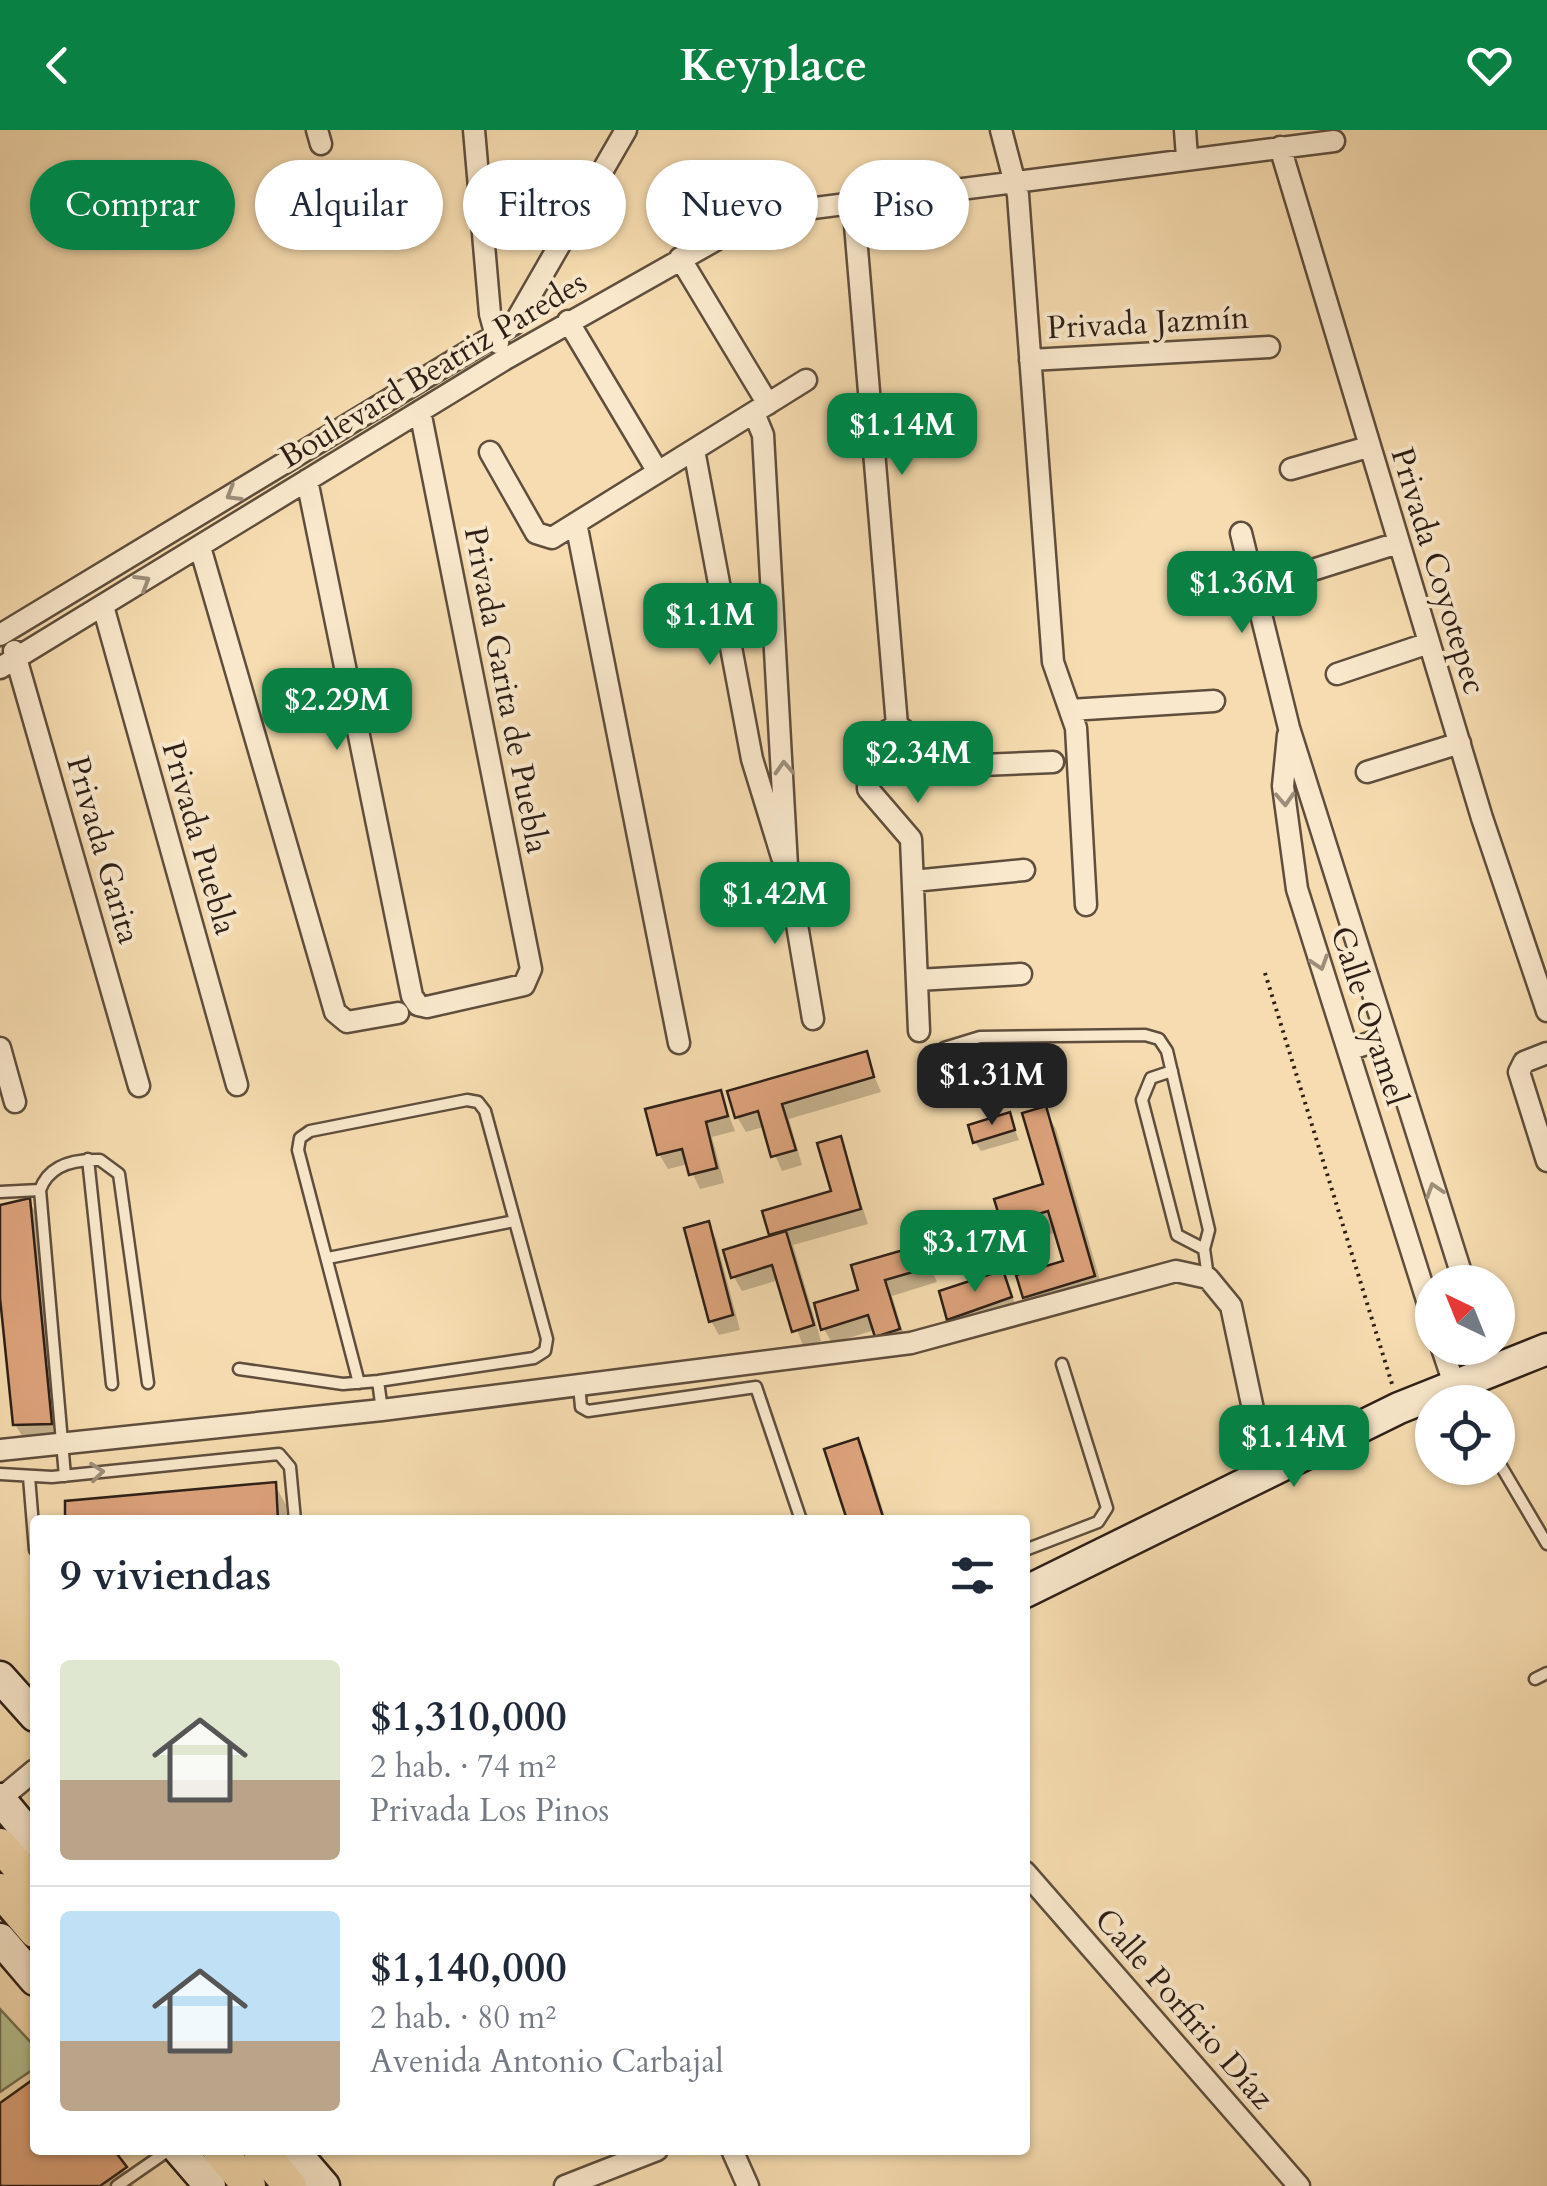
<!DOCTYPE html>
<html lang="es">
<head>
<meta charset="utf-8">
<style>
  body { margin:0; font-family:Cardo,serif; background:#f6f6f7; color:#1f2937; height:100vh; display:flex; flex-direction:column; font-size:38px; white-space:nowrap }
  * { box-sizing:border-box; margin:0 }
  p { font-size:32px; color:#747a83 }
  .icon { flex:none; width:55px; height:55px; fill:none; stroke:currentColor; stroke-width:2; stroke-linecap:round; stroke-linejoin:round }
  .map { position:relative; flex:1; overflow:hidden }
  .side { position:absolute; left:30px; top:1385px; width:1000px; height:640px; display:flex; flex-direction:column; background:#fff; border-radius:10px; box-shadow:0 2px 8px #0004 }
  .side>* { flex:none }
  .top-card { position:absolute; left:30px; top:30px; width:1000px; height:90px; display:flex; gap:20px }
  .needle { width:65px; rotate:317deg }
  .buttons { position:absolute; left:1415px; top:1135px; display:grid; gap:20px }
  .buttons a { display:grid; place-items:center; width:100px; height:100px; border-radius:50%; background:#fff; box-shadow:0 2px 8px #0004; font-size:50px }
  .price { position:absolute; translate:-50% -85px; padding:0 22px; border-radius:20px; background:#0b8043; color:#fff; font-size:32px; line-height:65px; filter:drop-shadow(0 2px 5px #0008) }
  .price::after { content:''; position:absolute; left:50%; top:60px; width:30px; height:22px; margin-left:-15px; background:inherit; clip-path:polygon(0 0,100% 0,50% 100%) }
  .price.current { background:#222; color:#fff }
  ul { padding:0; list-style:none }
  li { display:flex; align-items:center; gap:30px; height:250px; padding:0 30px }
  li+li { border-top:2px solid #e0e1e3 }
  li span { display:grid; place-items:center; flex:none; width:280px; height:200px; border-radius:10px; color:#555 }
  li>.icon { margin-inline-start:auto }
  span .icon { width:120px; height:120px; fill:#fffc; stroke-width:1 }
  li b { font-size:42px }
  h2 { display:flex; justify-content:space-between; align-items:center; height:120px; padding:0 30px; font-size:42px }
  .chip { padding:0 35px; border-radius:45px; background:#fff; box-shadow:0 2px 8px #0004; font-size:35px; line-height:90px }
  .chip.current { background:#0b8043; color:#fff }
  header { display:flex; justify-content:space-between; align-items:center; height:130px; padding:0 30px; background:#0b8043; color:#fff; font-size:45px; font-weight:700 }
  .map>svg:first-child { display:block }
</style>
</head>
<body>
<header><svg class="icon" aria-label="back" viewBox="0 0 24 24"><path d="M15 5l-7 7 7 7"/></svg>Keyplace<svg class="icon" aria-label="heart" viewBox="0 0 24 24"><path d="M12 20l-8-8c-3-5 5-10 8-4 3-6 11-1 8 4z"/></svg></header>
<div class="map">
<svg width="1547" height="2056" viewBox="0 0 1547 2056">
  <rect width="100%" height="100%" fill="#f6dcb0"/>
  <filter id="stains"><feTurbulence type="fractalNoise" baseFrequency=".002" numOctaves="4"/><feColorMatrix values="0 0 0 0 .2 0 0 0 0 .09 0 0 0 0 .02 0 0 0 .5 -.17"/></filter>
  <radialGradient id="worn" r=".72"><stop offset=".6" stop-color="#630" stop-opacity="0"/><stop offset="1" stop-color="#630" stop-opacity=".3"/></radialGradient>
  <path fill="#b7c290" stroke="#727054" stroke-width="2.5" d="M0,1879L35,1917V1938L0,1962Z"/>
  <path fill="#0003" d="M865,924L881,962L789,989L802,1035L782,1041L763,997L746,1002L737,987Z
    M720,963L735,1001L712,1007L724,1053L700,1059L688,1034L668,1039L659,1024Z
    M1044,979L1056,999L1105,1167L1037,1187L1025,1167L1066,1132L1057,1102L1016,1114L1004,1094L1046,1056Z
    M1009,985L1019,1010L981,1021L975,1012Z
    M840,1009L868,1094L793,1115L821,1211L803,1216L779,1150L742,1161L734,1147L772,1107L765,1083L834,1063Z
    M29,1071L41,1091L62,1314L27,1315L15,1294L0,1143V1077Z
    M708,1094L716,1109L740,1200L719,1205L711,1191Z
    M922,1117L937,1152L892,1166L907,1215L886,1221L875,1200L832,1213L824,1199L861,1161Z
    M1001,1143L1019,1182L958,1204L950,1189Z
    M857,1311L866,1326L886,1390H849Z
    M275,1355L286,1375L287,1390H68Z
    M35,1951V2020H111L134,2056H0V1976Z"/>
  <path fill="#dda37c" stroke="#2d1f17" stroke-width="2.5" d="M867,921L874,947L782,974L796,1020L771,1027L758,981L735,988L727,961Z
    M721,960L728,986L706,992L717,1038L689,1045L682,1019L657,1025L645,979Z
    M1046,976L1095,1146L1023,1168L1016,1145L1063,1131L1048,1081L1002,1095L994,1069L1043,1054L1022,983Z
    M1010,982L1015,1000L973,1013L968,995Z
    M841,1006L861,1079L769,1105L762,1081L831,1061L817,1013Z
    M30,1068L52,1294L13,1295L0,1168V1075Z
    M709,1091L733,1185L709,1192L684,1098Z
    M786,1101L814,1195L792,1202L772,1135L731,1148L723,1120Z
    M924,1114L930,1137L885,1150L900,1199L875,1207L868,1185L821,1200L814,1173L858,1160L851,1135Z
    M1003,1140L1012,1167L947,1190L939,1161Z
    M858,1308L884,1390H847L824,1319Z
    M276,1352L278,1390H65V1371Z
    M35,1948V2020H114L127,2037L100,2056H0V1973Z"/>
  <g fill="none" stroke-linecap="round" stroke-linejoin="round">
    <g stroke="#5f4e3d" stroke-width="15">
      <path id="lane" d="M944,918L980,907L1145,905L1159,909L1167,921L1209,1100L1204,1119L1208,1147
        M1172,941L1151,948L1142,970L1177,1105L1204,1119
        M88,1029L112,1254
        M40,1060C49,1034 75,1029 100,1030L119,1044L148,1253
        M0,1062L40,1060L65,1346
        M328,1128L514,1091
        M239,1239L343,1254L378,1251L534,1228L545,1221L547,1209L485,981L478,972L467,970L310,1001L300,1008L298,1020L359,1253
        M378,1251L382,1280
        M579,1255L581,1277L588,1281L756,1257L801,1390
        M1498,1331L1547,1414
        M0,1344L52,1347L279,1324L290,1337L295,1390
        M29,1347L35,1420
        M1025,1420L1098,1392L1107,1378L1062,1234
        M1535,1549L1547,1543
        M117,2056L169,2020"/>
    </g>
    <g stroke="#5f4e3d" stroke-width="25">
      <path id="street" d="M317,0L321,14
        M474,0L490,184L498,213
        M1001,0L1018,65L1053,532L1076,598L1086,775
        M1185,0L1187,27
        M1280,17L1482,688L1547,881
        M853,71L897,595
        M680,128L768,274
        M568,191L658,342
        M1030,230L1269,217
        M754,283L763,305L787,736L813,889
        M694,320L752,629L782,727
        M490,322L536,403L552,408L806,250
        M1291,339L1368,317
        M307,350L412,866L418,875L427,877L524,855L531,839L420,281
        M576,393L679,913
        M1241,403L1289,598L1464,1152
        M200,417L335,882L347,892L398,883
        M1306,442L1398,413
        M103,476L237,955
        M0,505L514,194L626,0
        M14,521L139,956
        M0,538L507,228L760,85L1334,11
        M1337,544L1429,513
        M1070,580L1214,571
        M897,595L868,613V659L911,709L919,901
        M897,595L918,611L924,629L932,637L1053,632
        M1288,605L1283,656L1297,759L1432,1186
        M1367,642L1460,613
        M913,751L1024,740
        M917,850L1021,844
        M0,918L15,972
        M1348,920L1385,908
        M1547,923L1524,932L1519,942L1547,1031
        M1442,1218L1454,1254
        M0,1320L382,1280L911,1213L1176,1141L1208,1148L1231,1176L1266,1340
        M0,1669L35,1640
        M1025,1742L1299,2056
        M732,2020L748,2056
        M565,2056L657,2020"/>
    </g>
    <g stroke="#2d1f17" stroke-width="35">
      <path id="secondary" d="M1025,1462L1399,1278L1547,1219
        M0,1547L35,1586
        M0,1669L35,1711
        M0,1809L35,1850
        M179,2020L210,2056
        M293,2020L324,2056"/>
    </g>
    <g stroke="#2d1f17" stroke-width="38">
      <path id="primary" d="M0,1715L35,1756
        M0,1760L35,1801
        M219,2020L249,2056
        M260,2020L290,2056"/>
    </g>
    <path stroke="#2d1f17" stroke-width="4" stroke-dasharray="2.5 5" stroke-linecap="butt" d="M1265,843L1392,1254"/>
    <use href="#lane" stroke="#f9e8cc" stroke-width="10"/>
    <use href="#street" stroke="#f9e8cc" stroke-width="20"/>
    <use href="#secondary" stroke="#f9e8cc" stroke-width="30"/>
    <use href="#primary" stroke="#f6dcb0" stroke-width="32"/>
  </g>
  <defs><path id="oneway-chevron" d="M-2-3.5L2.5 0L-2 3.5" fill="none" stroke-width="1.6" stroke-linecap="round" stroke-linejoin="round" transform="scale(2.5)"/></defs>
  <g stroke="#9d8e7b">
    <use href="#oneway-chevron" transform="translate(233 364) rotate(149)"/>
    <use href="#oneway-chevron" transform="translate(143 452) rotate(-31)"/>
    <use href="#oneway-chevron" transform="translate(784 638) rotate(-93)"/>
    <use href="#oneway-chevron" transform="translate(1285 669) rotate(87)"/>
    <use href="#oneway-chevron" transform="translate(1320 833) rotate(72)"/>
    <use href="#oneway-chevron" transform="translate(1434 1060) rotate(-108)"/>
    <use href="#oneway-chevron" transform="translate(97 1342) rotate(-6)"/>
  </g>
  <g text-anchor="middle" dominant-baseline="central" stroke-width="8" stroke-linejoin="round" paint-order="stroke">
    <g font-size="32" fill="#2d1f17" stroke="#f9e8cc">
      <text transform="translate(1148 193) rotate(-3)">Privada Jazmín</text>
      <text transform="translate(433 240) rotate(-31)">Boulevard Beatriz Paredes</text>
      <text transform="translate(1438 441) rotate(73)">Privada Coyotepec</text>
      <text transform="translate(506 560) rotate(79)">Privada Garita de Puebla</text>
      <text transform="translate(199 708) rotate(74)">Privada Puebla</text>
      <text transform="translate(103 720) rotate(74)">Privada Garita</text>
      <text transform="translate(1369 886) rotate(72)">Calle Oyamel</text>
      <text transform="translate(1184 1879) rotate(49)">Calle Porfirio Díaz</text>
    </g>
  </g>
  <rect width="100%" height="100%" filter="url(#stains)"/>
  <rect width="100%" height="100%" fill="url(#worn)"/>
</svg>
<div class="buttons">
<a><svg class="needle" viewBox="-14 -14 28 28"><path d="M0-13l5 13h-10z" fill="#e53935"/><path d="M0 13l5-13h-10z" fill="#747a83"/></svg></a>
<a><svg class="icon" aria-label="locate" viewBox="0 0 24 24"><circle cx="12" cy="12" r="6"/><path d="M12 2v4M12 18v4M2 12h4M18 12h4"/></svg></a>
</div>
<b class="price" style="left:902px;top:348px">$1.14M</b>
<b class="price" style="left:1242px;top:506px">$1.36M</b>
<b class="price" style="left:710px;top:538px">$1.1M</b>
<b class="price" style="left:337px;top:623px">$2.29M</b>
<b class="price" style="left:918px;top:676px">$2.34M</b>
<b class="price" style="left:775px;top:817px">$1.42M</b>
<b class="price current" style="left:992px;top:998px">$1.31M</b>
<b class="price" style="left:975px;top:1165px">$3.17M</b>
<b class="price" style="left:1294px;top:1360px">$1.14M</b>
<div class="top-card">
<a class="chip current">Comprar</a>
<a class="chip">Alquilar</a>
<a class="chip">Filtros</a>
<a class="chip">Nuevo</a>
<a class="chip">Piso</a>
</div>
<section class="side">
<h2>9 viviendas<svg class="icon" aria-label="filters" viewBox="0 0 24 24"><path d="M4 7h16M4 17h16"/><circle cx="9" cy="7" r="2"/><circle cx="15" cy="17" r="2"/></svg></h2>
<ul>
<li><span style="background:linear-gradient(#dfe7d0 60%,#b9a48a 0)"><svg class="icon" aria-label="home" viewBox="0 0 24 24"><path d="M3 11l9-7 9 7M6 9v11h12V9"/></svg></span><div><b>$1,310,000</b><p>2 hab. · 74 m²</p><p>Privada Los Pinos</p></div></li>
<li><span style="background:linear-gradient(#bfe0f5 65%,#b9a48a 0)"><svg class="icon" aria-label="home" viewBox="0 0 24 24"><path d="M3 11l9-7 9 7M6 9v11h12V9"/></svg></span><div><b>$1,140,000</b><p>2 hab. · 80 m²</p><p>Avenida Antonio Carbajal</p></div></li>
</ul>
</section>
</div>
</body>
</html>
